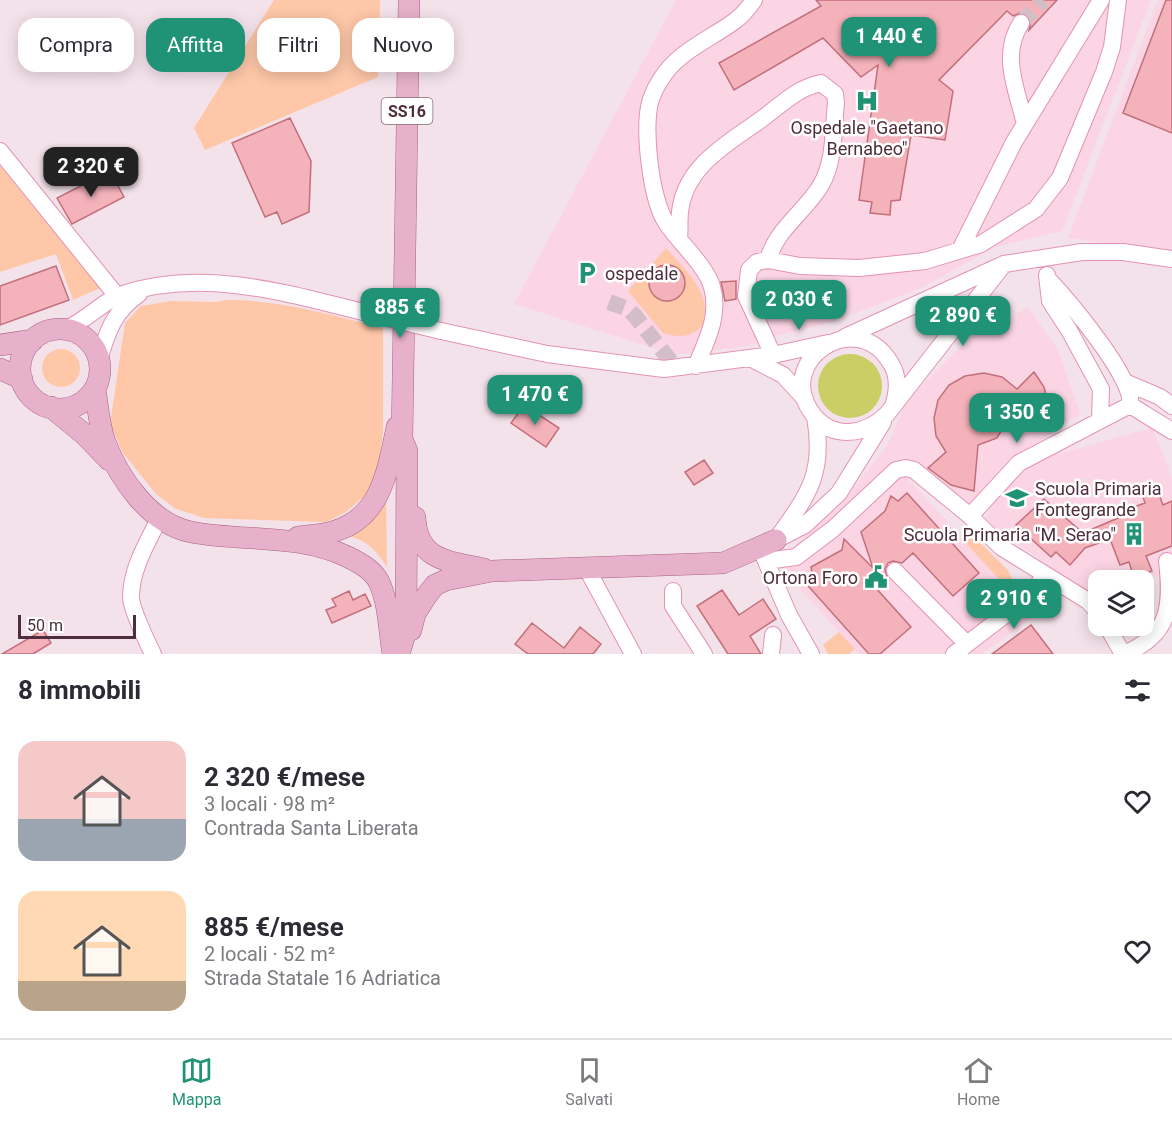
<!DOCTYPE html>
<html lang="it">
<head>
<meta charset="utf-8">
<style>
  body { margin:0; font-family:Roboto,sans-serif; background:#f7f7f7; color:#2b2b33; height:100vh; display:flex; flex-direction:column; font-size:22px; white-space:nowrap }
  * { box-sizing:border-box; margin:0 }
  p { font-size:20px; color:#7c7c81 }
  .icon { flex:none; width:33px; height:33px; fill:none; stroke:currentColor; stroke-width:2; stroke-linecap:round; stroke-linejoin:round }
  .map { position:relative; height:654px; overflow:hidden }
  .details { display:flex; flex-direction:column; background:#fff; flex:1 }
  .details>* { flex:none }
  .hud { position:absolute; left:18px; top:18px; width:600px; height:54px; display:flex; gap:12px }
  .buttons { position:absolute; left:1088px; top:570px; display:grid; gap:12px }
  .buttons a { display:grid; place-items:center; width:66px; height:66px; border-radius:12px; background:#fff; box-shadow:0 3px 15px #0003; font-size:30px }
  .scale { position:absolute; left:18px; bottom:15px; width:118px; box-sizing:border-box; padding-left:6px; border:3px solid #4e2d3c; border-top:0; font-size:16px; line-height:21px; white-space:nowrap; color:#4e2d3c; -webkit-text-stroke:4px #fff; paint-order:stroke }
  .price { position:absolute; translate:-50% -51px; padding:0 14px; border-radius:12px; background:#209377; color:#fff; font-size:20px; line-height:39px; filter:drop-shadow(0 2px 3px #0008) }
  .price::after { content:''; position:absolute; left:50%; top:36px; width:18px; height:14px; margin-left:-9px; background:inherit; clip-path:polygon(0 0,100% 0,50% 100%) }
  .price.current { background:#222; color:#fff }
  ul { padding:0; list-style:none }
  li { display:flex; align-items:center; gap:18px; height:150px; padding:0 18px }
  li span { display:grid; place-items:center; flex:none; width:168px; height:120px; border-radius:18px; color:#555 }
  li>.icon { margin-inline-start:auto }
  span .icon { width:72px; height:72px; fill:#fffc; stroke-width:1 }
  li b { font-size:26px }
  h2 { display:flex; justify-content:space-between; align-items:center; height:72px; padding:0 18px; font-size:26px }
  .pill { padding:0 21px; border-radius:18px; background:#fff; box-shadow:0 3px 15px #0003; font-size:21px; line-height:54px }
  .pill.current { background:#209377; color:#fff }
  .menu { display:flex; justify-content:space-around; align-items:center; height:84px; border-top:2px solid #e1e1e2; background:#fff; font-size:16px; color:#7c7c81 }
  .menu a { display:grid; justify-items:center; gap:3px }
  .menu .current { color:#209377 }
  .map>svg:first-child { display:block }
</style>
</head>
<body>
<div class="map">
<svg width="1172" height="654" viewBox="0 0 1172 654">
  <rect width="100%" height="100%" fill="#f4e2ea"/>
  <path fill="#fbd5e4" d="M676,0H1151L1062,231L996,247L921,288L832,322L776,336L750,346L675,355L514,304Z
    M1158,0H1172V252L1068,238Z
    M1028,307L1058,350L1080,414L1023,453L969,504L916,466L907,478L1034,616L982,654H859L801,590L779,557L788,552L841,503L887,446L907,400L968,339Z
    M1152,428L1172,477V570L1143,581L1098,580V599L985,522L993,495L1027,465L1040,459Z"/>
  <path fill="#fec7a8" d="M274,0H380L378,77L205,150L194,128Z
    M0,158L105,286L73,300L56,254L0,272Z
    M666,248C686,271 708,289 706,321C696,336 681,339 663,333L628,291Z
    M226,300C281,300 331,315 383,328V431L378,473L366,495L346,512L326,522L204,518L176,509L156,494L123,453L110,424L125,323L141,306L171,301L216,302Z
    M42 368a19 19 0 1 1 38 0a19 19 0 1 1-38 0Z
    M386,496L387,567C377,551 367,540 348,536Z
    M971,534L1007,569L1014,582L1011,592L964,541Z
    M839,632L855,649L849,654H828L823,645Z"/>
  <path fill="#c9ce65" d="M818 386a32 32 0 1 1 64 0a32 32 0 1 1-64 0Z"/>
  <path fill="#f4b2ba" stroke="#c36f7b" stroke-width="1.5" d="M816,0H1057L1029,30L1031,22L1026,14L1020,13L1013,16L1007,11L939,80L953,91L945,140L911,135L900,200L891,201L890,215L870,213L872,202L859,200L878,65L861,77L823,38L734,90L719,63L821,6Z
    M1166,0H1172V133L1123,113Z
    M290,118L311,161L309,212L282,224L277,212L265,217L232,143Z
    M110,171L124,197L72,224L57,198Z
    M649 283a18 18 0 1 1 36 0a18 18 0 1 1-36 0Z
    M56,266L69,300L0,325V286Z
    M736,281V299L725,301L721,282Z
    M1034,372L1044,387L1053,424L1006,422L997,438L978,445L974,491L951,485L928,468L946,452L936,436L934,418L938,400L949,385L965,376L984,373L1002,377L1017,389Z
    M524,405L559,428L546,447L511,423Z
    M704,460L713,473L694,485L685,472Z
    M1157,489L1163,505L1172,501V546L1146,556L1152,571L1134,578L1129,562L1120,565L1110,539L1085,548L1070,565L1056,552L1051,557L1016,525L1044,499L1083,533L1132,512L1131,508L1145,503L1142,494Z
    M907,493L979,573L953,596L913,553L902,563L893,561L888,563L885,569L887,577L875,587L911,627L880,654H869L801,578H813L811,567L842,550L844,539L873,568L861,532L885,511L891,496L898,501Z
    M722,590L739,615L763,599L776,619L750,636L761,654H728L697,606Z
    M349,591L353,600L365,594L371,606L332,623L326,610L336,606L332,599Z
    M532,623L564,648L580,627L601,644L593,654H528L515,644Z
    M1031,625L1053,654H992Z
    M43,630L51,643L33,654H2Z"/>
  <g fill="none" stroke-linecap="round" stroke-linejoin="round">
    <path stroke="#d3bec7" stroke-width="16" stroke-dasharray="16 8" stroke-linecap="butt" d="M1021,23L1043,0
      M609,302L628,309L635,316L676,368"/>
    <g stroke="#e392b6" stroke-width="18">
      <path id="minor" d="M1021,23C1000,55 1017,90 1025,124
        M0,151L117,296
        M679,239C680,230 679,221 680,212C685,165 729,143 763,118C782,104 797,88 821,83L835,94L836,103C833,130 835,161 821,185C805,212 776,229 768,260
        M960,250L1014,142L1101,0
        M1047,275L1050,301L1069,330L1101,389L1100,419
        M66,329C85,321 104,301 120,295C202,267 286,293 367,313
        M441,331L547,354L664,369L773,355L828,343
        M845,337L1004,264L1082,252H1123L1172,259
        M773,355L746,296L749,270L757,262L768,260L800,266L859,268L925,261L981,244L1036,209L1060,178L1104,72L1112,47L1118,0
        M750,358L783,375L805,399
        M99,360C107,332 114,311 139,294
        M696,366C707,340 720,315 712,287C707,267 679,242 667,224C651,202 642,126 651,99C653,93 657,85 661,79C678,51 711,39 736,20C743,15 749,7 754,0
        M1125,382L1160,397L1172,406
        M1130,405L1172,431
        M893,406C898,391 899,375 890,362C856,306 774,361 812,413C832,441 866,435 887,414L1004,264
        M970,516L1019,463L1130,405C1136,380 1067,299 1048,279
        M778,537C809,494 825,472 815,417
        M776,540L805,525L839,493L883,422
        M762,552L789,615L811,654
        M766,561L796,557L833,529L896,470L906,468L914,470L970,516L1001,547L1088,601L1098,612
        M587,569L633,654
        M895,571L967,644
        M673,591V606L704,654
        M1107,626L1123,654
        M153,654C147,642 131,608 131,597C131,569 148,541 160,517
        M771,654L773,635
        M954,654L1027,598L1045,576
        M1124,654C1170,635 1172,607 1167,561"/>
    </g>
    <g stroke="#a86182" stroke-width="22">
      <path id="major" d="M20 369a40 40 0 1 1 80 0a40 40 0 1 1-80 0Z
        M0,345L33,340
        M0,369L22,379
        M95,389C98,406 99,426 105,442C119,478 150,524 191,532C243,542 298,533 348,557C360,563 373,570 379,582C389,603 389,632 393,654
        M51,407L84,434L109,460
        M415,517C417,561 448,561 484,569
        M298,537C310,535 324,535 335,531C382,517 388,468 397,427
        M411,630L415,614L427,595L435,585L446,580L492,571L723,563L776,540
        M399,654L406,631L407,451L402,439L409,0"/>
    </g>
    <use href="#minor" stroke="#fff" stroke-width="16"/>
    <use href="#major" stroke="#e8b1cb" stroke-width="21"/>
    <g stroke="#e392b6" stroke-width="18" stroke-linecap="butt">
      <path id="minor-bridge" d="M367,313L441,331"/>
    </g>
    <use href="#minor-bridge" stroke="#fff" stroke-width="16"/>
  </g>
  <defs>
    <g id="hospital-bare" transform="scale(1.8)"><path d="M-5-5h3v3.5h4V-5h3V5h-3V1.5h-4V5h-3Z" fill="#209377" stroke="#fff" stroke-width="2.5" paint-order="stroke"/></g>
    <g id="parking-bare" transform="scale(1.8)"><path d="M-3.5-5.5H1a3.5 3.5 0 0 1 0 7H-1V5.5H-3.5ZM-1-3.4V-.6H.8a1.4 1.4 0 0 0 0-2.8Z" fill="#209377" stroke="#fff" stroke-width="2.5" paint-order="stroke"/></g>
    <g id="school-bare" transform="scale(1.8)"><path d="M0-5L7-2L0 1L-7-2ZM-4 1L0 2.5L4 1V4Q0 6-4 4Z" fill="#209377" stroke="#fff" stroke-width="2.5" paint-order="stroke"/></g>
    <g id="building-bare" transform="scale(1.8)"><path d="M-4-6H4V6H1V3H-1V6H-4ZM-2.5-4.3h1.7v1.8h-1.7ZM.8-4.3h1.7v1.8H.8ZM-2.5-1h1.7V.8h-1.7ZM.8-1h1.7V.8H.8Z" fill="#209377" stroke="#fff" stroke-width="2.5" paint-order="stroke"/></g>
    <g id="civic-bare" transform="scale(1.8)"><path d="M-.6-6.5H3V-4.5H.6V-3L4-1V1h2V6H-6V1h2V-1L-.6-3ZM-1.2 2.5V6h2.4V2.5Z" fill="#209377" stroke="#fff" stroke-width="2.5" paint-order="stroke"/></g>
  </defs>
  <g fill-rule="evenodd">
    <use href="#hospital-bare" x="867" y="101"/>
    <use href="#parking-bare" x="587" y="273"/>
    <use href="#school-bare" x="1017" y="498"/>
    <use href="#building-bare" x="1134" y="534"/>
    <use href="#civic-bare" x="876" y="577"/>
  </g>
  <g text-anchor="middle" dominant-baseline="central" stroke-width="5" stroke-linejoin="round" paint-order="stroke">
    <rect fill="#fff" stroke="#836c76" stroke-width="1.5" x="381.5" y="98" width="51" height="26" rx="4.5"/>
    <g font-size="16" font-weight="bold" fill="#4e2d3c">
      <text x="407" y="111">SS16</text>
    </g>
    <g font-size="18" fill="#4e2d3c" stroke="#fff" text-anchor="start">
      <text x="867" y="127" text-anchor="middle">Ospedale "Gaetano<tspan x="867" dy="21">Bernabeo"</tspan></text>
      <text x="605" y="273">ospedale</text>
      <text x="1035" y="488">Scuola Primaria<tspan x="1035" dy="21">Fontegrande</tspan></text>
      <text x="1116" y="534" text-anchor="end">Scuola Primaria "M. Serao"</text>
      <text x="858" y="577" text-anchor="end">Ortona Foro</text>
    </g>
  </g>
</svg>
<div class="buttons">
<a><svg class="icon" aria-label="layers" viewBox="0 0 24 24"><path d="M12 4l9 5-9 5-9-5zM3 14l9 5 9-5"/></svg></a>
</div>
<div class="scale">50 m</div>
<b class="price" style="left:889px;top:68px">1 440 €</b>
<b class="price current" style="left:91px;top:198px">2 320 €</b>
<b class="price" style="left:799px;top:331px">2 030 €</b>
<b class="price" style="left:400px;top:339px">885 €</b>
<b class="price" style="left:963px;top:347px">2 890 €</b>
<b class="price" style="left:535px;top:426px">1 470 €</b>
<b class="price" style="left:1017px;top:444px">1 350 €</b>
<b class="price" style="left:1014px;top:630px">2 910 €</b>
<div class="hud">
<a class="pill">Compra</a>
<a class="pill current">Affitta</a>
<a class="pill">Filtri</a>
<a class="pill">Nuovo</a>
</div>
</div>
<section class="details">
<h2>8 immobili<svg class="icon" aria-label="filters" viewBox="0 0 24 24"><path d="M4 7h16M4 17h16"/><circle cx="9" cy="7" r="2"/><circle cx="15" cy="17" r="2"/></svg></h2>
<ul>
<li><span style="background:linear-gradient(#f6c9c9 65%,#9aa5b1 0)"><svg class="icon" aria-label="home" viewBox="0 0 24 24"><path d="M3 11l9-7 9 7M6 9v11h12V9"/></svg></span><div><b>2 320 €/mese</b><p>3 locali · 98 m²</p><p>Contrada Santa Liberata</p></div><svg class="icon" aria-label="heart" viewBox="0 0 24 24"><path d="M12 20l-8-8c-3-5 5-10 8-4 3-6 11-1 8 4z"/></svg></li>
<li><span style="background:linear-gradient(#ffd9b3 75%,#b9a48a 0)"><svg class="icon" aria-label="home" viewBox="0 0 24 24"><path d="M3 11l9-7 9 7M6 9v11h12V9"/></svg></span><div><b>885 €/mese</b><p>2 locali · 52 m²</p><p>Strada Statale 16 Adriatica</p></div><svg class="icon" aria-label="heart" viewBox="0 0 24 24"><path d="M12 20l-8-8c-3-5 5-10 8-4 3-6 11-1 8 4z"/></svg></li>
</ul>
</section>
<nav class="menu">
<a class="current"><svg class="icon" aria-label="map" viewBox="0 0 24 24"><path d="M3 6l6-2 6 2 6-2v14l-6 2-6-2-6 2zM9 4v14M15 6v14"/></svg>Mappa</a>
<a><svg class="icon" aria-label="saved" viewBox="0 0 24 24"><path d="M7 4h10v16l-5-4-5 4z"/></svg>Salvati</a>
<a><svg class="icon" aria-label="home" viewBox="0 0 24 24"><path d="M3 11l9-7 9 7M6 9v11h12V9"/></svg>Home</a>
</nav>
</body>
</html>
